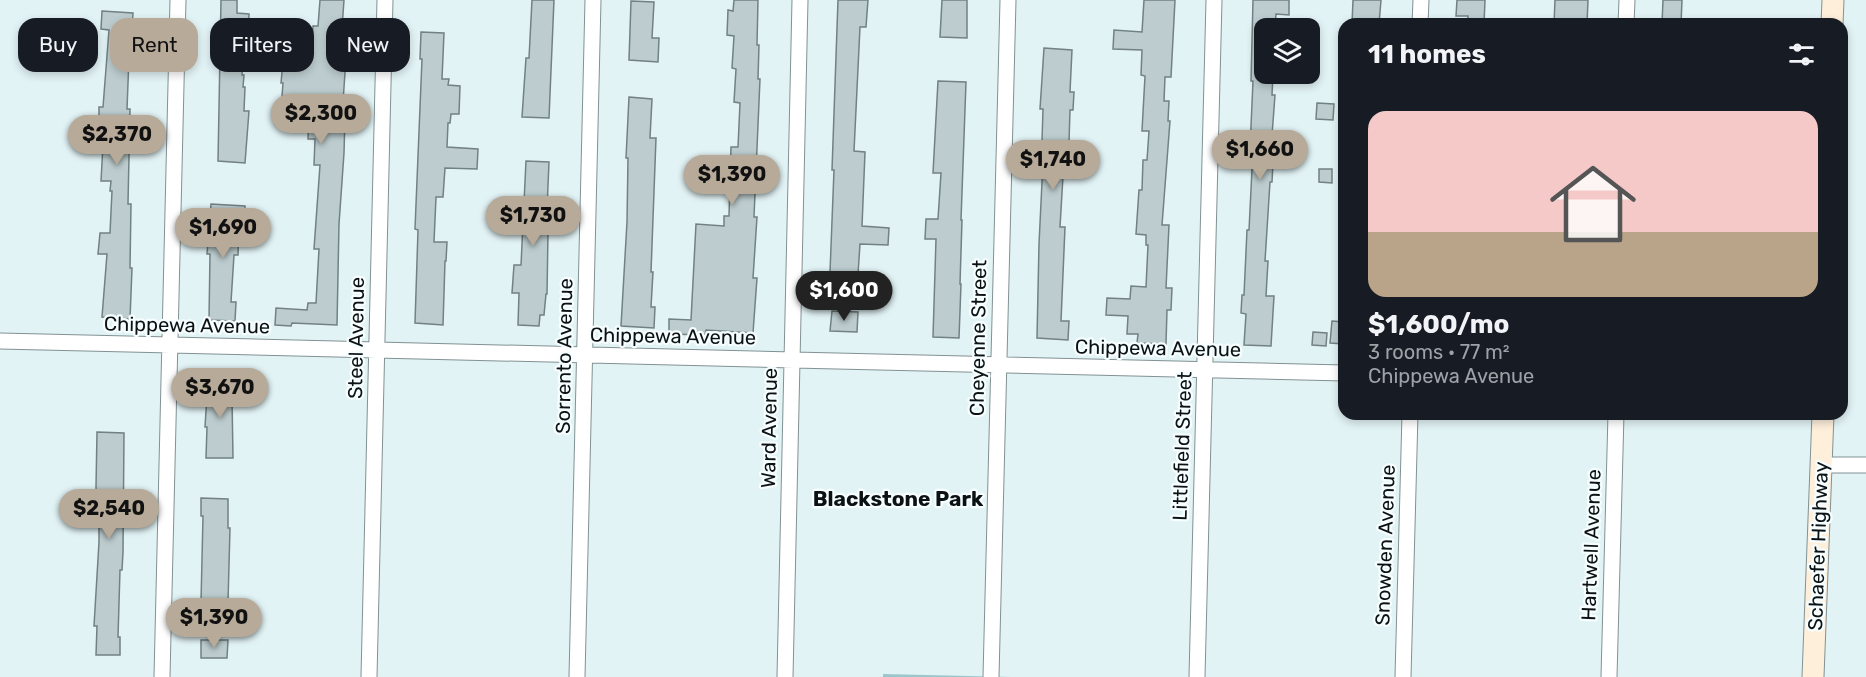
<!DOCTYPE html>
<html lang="en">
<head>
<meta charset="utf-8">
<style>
  body { margin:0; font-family:Rubik,sans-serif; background:#20242c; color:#f1f3f6; height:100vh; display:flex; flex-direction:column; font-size:22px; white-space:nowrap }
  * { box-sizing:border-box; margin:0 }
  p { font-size:20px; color:#9ea1a6 }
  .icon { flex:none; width:33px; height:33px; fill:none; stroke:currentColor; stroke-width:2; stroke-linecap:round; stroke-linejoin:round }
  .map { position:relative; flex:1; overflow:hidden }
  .panel { position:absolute; left:1338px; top:18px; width:510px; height:402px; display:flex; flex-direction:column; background:#171b24; border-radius:18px; box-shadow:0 3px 9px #0003 }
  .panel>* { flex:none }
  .guide { position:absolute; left:18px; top:18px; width:570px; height:54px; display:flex; gap:12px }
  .buttons { position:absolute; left:1254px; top:18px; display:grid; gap:12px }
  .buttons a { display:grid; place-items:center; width:66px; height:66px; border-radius:12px; background:#171b24; box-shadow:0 3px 9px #0003; font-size:30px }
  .price { position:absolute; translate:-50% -51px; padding:0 14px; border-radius:21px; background:#b7aa98; color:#111; font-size:20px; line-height:39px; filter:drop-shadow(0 2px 3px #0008) }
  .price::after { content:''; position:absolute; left:50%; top:36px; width:18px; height:14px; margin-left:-9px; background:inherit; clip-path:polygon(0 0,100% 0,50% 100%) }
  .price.selected { background:#222; color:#fff }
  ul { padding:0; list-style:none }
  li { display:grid; align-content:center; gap:12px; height:318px; padding:0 30px }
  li+li { border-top:2px solid #363941 }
  li span { display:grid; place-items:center; height:186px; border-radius:18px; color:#555 }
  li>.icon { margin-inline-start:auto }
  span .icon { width:108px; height:108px; fill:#fffc; stroke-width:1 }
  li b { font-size:26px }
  h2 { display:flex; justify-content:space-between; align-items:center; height:72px; padding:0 30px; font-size:26px }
  .pill { padding:0 21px; border-radius:18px; background:#171b24; box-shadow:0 3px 9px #0003; font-size:21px; line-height:54px }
  .pill.selected { background:#b7aa98; color:#111 }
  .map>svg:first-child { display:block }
</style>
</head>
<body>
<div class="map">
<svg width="1866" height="677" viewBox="0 0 1866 677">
  <rect width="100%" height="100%" fill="#e2f3f5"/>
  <path fill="#9bc7cc" d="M883,674L1012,677H883Z"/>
  <path fill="#bdcdcf" stroke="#728183" stroke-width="1.5" d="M221,0H237V13L249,14L248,34H244L242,75H244L243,87H245L244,111H249L245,163L218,161Z
    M320,0H344L342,28H348L342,117H345L344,153L339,224L337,325L292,323L291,326L275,325L276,308L307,310L308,303H316L319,249H314L320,165H314L315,139H308L309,112L281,110L283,83H281L285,39L312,41L313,26H318Z
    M532,0H554L549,118L522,117L526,58H529Z
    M734,0H758L757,45H759L758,79H760L754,217H757L753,278H757L753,333L706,330L705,335L669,334V319L691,320L696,224L724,226V216H729L731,147H738L740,103L734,102L736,69L732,68L734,36L727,35L728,10L733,11Z
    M838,0H868L866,27H860L854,151L865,152L862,226L889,228L888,245L860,244L858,274L830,272L834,170H832Z
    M942,0H967V38L940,37Z
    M1144,0H1175L1171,77H1165L1164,101H1169L1168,121H1170L1162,225H1169L1166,288H1172L1171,310H1167L1166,344L1137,343L1138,334H1127L1128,316L1106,315L1107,298L1130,299L1131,286L1146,287L1148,245H1146V235L1136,234L1139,190H1142L1143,160H1147L1149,131H1142L1145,76L1141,75L1142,50L1113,49L1114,30L1142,32Z
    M1253,0H1289V15L1276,14L1275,28H1264V74H1273L1272,95H1275L1270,162L1273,163L1272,182H1270L1265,261H1268L1266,296H1274L1271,346L1244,345L1246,314L1241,313L1242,295H1244L1247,230H1249L1253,149H1250L1253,81H1251Z
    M1353,0H1381L1379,24H1352Z
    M1457,0H1485L1484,24H1467L1468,16H1456Z
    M1555,0H1588L1587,24H1554Z
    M1663,0H1682L1681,24H1662Z
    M631,1L654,2L652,38H659L658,62L629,60Z
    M102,11L133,13L132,31H130L127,109H130L128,204H131L130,268H132L130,319L102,317L107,254H98L100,233H110L112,191H110L111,181H101L104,126L99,125V107H103L109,30L101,29Z
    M421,32L444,33L442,79H449L448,85L460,86L459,114H451L450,123H448L447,147L478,149L477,169L445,168L443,197H436L434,242H447L446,261H445L443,325L415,323L418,230L415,229L422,59H420Z
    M1044,48L1072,50L1070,92H1074L1073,110H1070L1069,142H1065L1060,227H1065L1061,321H1069L1068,340L1037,338L1039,244L1044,141H1042L1043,109H1040Z
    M938,81L966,82L961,220H962L960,284H961L959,338L933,337L936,239H925L926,219H938L941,173H933Z
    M629,97L652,99L650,138H656L651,272H653L651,307H655L654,328L621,326L627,222L628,158H626Z
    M1317,103L1334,104L1333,120L1316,119Z
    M526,161L549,162L546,233H548L547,294H546L544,315H540L539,326L518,325L519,293H512L514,265H521Z
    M1319,169H1332V183L1319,182Z
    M211,204L245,206L244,225H239L238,255H234L231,302H236L235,321L209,320L210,254H207Z
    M832,311L858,312L857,332L830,331Z
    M1332,321L1344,322V344L1330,343Z
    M1313,332L1327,333L1326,346L1312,345Z
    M208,379L235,380L234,398H232L233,458H206L207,427H205Z
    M97,432L124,433L123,552L122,570H120L118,637H120V655H96L97,626H94L99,542V514H97L96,487Z
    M201,498L228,499V528H230L228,602H201L203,516H201Z
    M201,640H228L227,658H201Z"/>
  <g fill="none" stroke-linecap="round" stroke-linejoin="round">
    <g stroke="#829193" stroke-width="17">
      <path id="street" d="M1420,24L1421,0
        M1626,24L1627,0
        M0,341L1344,373
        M1821,465H1866
        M162,677L178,0
        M369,677L385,0
        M577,677L593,0
        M785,677L800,0
        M991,677L1008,0
        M1197,677L1214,0
        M1403,677L1410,414
        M1609,677L1616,414"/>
    </g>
    <g stroke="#829193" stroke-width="23">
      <path id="secondary" d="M1832,24L1833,0
        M1813,677L1823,414"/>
    </g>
    <use href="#street" stroke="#fff" stroke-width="15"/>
    <use href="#secondary" stroke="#feefdb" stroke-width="21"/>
  </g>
  <g text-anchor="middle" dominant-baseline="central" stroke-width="4.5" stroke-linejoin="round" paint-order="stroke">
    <g font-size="20" fill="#0c1213" stroke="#f7feff">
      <text transform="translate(187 325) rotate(1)">Chippewa Avenue</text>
      <text transform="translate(673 336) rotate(1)">Chippewa Avenue</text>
      <text transform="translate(356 338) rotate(-89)">Steel Avenue</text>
      <text transform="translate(978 338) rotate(-89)">Cheyenne Street</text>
      <text transform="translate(1158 348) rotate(1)">Chippewa Avenue</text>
      <text transform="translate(564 356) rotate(-89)">Sorrento Avenue</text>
      <text transform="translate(769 428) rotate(-89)">Ward Avenue</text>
      <text transform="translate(1182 446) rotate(-88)">Littlefield Street</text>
      <text transform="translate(1385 545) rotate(-88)">Snowden Avenue</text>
      <text transform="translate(1591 545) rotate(-88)">Hartwell Avenue</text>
      <text transform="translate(1818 546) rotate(-88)">Schaefer Highway</text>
    </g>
    <g font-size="21" font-weight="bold" fill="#0c1213" stroke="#f7feff">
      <text x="898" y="498">Blackstone Park</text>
    </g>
  </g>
</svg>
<div class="buttons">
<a><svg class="icon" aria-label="layers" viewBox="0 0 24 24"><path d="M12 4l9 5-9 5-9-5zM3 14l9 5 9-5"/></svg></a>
</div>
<b class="price" style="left:321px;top:145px">$2,300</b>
<b class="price" style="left:117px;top:166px">$2,370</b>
<b class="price" style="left:1260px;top:181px">$1,660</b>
<b class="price" style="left:1053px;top:191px">$1,740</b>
<b class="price" style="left:732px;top:206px">$1,390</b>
<b class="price" style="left:533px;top:247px">$1,730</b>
<b class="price" style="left:223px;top:259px">$1,690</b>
<b class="price selected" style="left:844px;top:322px">$1,600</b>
<b class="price" style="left:220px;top:419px">$3,670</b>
<b class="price" style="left:109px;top:540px">$2,540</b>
<b class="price" style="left:214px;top:649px">$1,390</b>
<div class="guide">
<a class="pill">Buy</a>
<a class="pill selected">Rent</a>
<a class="pill">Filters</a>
<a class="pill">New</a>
</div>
<section class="panel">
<h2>11 homes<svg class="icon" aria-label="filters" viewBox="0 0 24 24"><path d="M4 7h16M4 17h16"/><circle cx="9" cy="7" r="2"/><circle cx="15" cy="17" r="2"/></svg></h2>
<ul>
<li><span style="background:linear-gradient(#f6c9c9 65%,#b9a48a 0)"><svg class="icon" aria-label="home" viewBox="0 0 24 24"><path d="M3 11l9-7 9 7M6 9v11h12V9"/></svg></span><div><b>$1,600/mo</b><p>3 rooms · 77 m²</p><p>Chippewa Avenue</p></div></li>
</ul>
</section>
</div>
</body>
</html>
